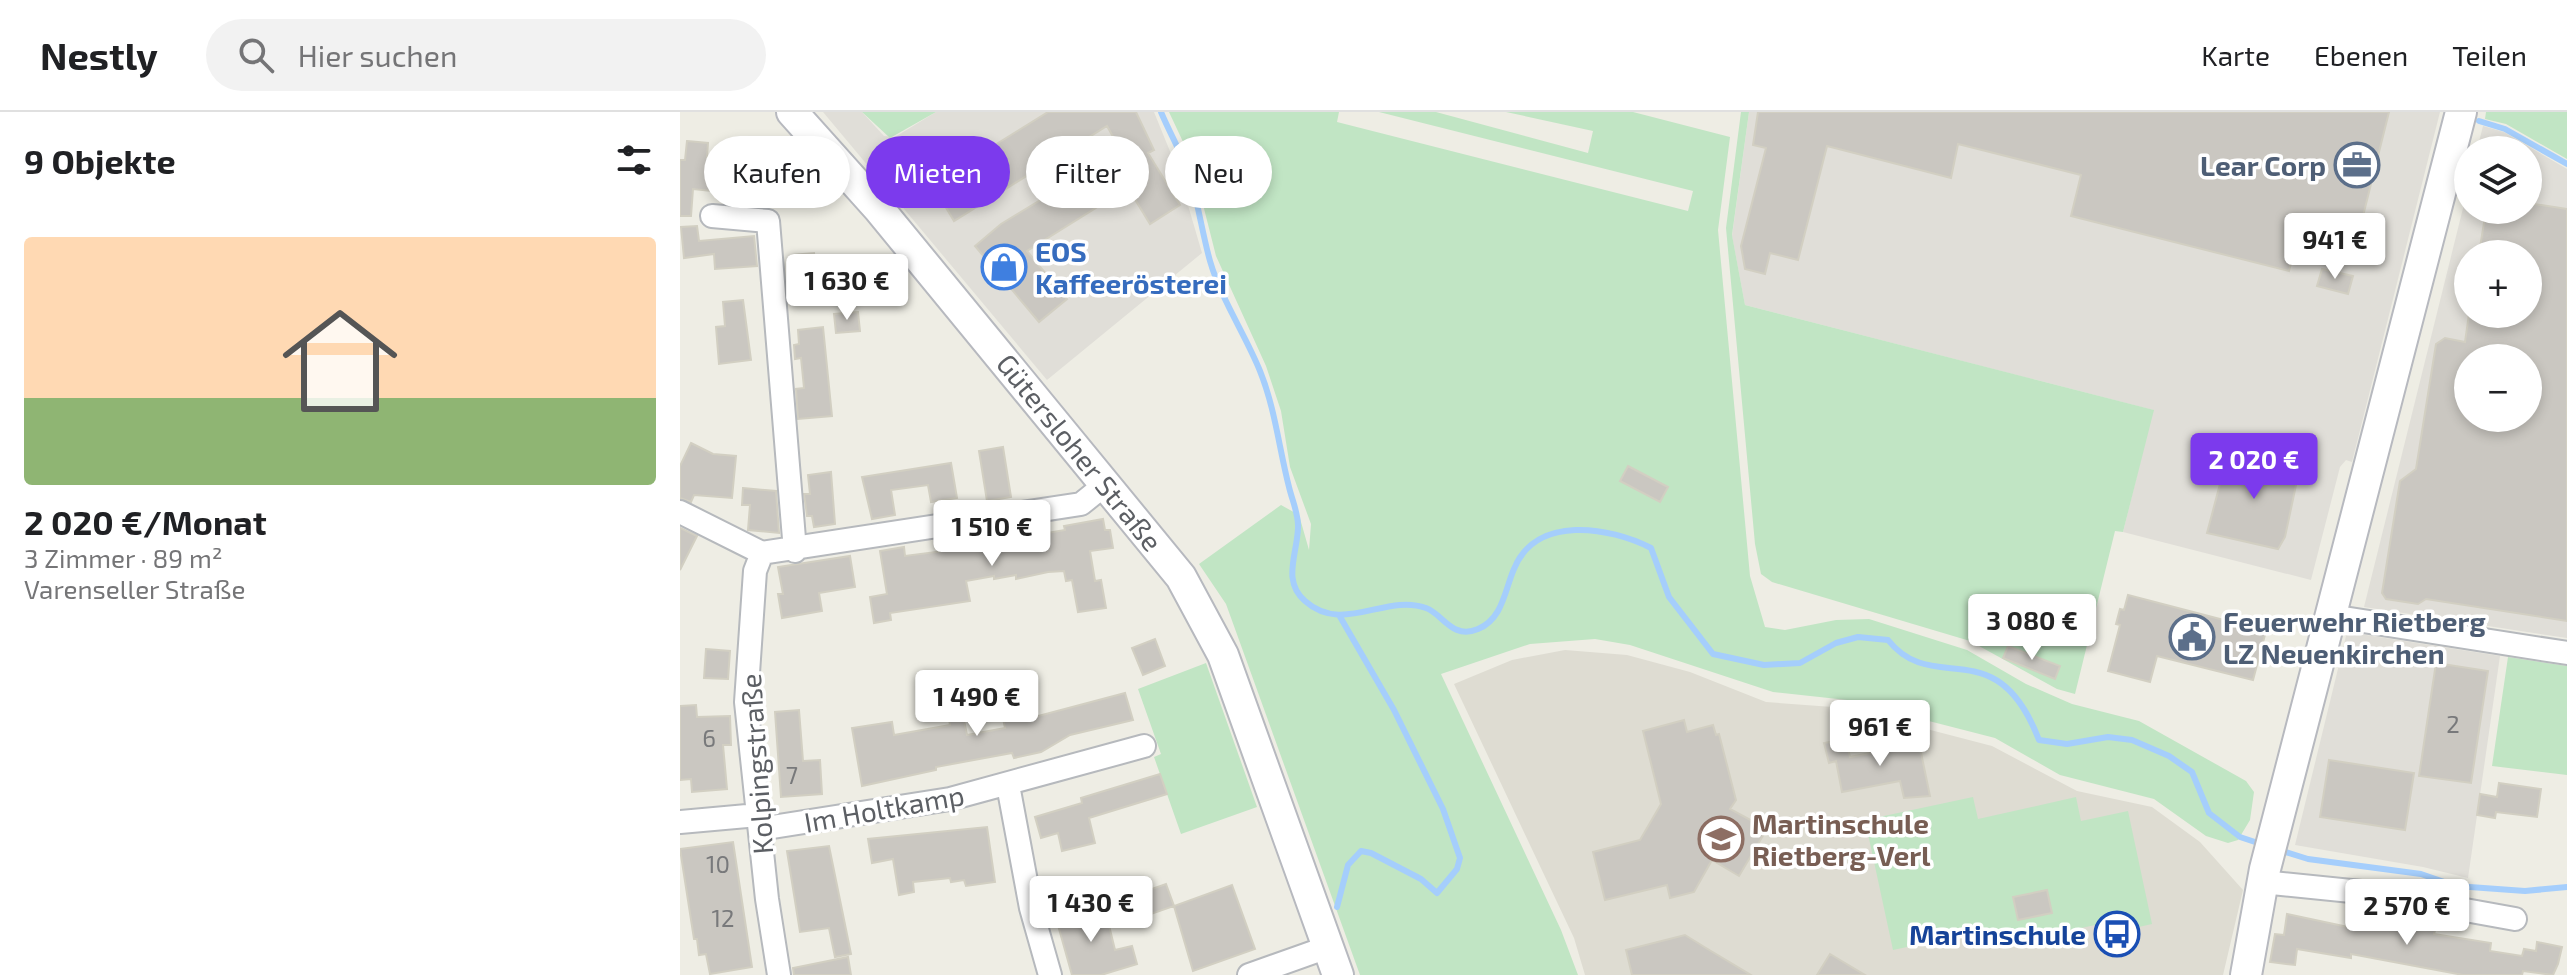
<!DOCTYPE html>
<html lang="de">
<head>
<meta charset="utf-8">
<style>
  body { margin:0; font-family:"Exo 2",sans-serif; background:#f2f2f2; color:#202124; height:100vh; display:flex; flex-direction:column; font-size:30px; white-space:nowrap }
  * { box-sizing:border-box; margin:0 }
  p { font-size:26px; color:#757577 }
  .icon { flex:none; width:44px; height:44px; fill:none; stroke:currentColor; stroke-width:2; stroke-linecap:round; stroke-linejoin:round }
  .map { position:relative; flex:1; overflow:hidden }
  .sheet { display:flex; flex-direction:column; background:#fff; width:680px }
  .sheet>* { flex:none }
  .banner { position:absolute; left:24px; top:24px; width:760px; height:72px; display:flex; gap:16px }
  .tools { position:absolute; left:1774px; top:24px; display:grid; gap:16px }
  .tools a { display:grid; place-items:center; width:88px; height:88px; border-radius:50%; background:#fff; box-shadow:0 4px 12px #0003; font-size:40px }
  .price { position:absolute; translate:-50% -68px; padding:0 18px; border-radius:8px; background:#fff; color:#222; font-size:26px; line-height:52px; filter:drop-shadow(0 2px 4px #0008) }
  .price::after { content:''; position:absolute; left:50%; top:48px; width:24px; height:18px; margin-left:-12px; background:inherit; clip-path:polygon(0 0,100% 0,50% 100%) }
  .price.current { background:#7c3aed; color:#fff }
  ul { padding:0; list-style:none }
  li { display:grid; align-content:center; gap:16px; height:424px; padding:0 24px }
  li span { display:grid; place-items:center; height:248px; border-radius:8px; color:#555 }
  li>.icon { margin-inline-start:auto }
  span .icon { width:144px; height:144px; fill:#fffc; stroke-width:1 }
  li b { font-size:34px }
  h2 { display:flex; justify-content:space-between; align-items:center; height:96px; padding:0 24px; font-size:34px }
  .tag { padding:0 28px; border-radius:36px; background:#fff; box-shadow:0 4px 12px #0003; font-size:28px; line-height:72px }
  .tag.current { background:#7c3aed; color:#fff }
  header { display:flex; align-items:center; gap:48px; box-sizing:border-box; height:112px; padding:0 40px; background:#fff; border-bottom:2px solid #e0e0e0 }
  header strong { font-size:38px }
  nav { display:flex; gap:44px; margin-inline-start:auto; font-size:28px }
  .search { width:560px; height:72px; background:#f2f2f2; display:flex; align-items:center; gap:20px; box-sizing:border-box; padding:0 28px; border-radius:44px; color:#757577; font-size:30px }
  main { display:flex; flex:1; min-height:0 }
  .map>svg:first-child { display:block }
</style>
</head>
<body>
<header>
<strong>Nestly</strong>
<div class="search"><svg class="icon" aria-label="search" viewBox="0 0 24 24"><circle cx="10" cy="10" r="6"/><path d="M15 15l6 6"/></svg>Hier suchen</div>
<nav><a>Karte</a><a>Ebenen</a><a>Teilen</a></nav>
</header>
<main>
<section class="sheet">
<h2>9 Objekte<svg class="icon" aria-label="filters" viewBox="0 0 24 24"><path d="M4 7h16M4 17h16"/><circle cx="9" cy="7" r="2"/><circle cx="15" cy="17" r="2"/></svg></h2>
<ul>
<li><span style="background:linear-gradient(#ffd9b3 65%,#8fb573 0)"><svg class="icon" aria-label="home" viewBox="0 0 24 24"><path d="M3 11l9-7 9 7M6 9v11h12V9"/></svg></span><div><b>2 020 €/Monat</b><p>3 Zimmer · 89 m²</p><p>Varenseller Straße</p></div></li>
</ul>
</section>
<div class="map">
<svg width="1887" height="863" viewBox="0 0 1887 863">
  <rect width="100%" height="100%" fill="#eeede4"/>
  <path fill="#e0ded8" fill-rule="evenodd" d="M143,0H182L204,24L215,25L256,0H474L498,59L522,141L367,268Z
    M1069,0H1760L1672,350L1666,348L1660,355L1631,468L1443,420L1473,298L1065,193L1052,124Z
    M1803,14L1824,20L1887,57V526L1684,495L1788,76V98H1848V38H1797ZM1788,142H1848V202H1788ZM1788,246H1848V306H1788Z
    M1673,521L1820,544L1788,766L1743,755L1615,733L1666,524Z"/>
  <path fill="#dedcd2" d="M885,538L947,543L1010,560L1086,590L1166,596L1312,634L1397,679L1472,695L1520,730L1563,778L1543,863H905L894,826L774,572L832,548Z"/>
  <path fill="#c1e5c4" d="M182,0H256L210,26Z
    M489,0H659L657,10L1008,99L1013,79L699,0H756L908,41L913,19L826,0H953L1050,25L1038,118L1070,464L1085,515L1105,518L1156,508L1189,507L1287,538L1346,572L1392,592L1459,609L1566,669L1574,680L1570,708L1558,728L1548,731L1526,724L1474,687L1380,663L1315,626L1167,588L1093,580L950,533L915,527L850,532L761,562L881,818L898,863H680L546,492L519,452L601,393L619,403L629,438L631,412L610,355L601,299L586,254L536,144L512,49Z
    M1061,0H1069L1052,123L1065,193L1474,298L1443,420L1435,419L1395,582L1377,577L1290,529L1092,470L1081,462L1075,432L1046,116Z
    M1806,0H1887V47L1826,12L1805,7Z
    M1828,545L1887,554V663L1812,654Z
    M526,551L577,695L501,722L474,645L481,642L458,577Z
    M1293,685L1298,707L1396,685L1401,709L1448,699L1472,812L1423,823L1420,812L1321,833L1316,816L1213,838L1185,708Z"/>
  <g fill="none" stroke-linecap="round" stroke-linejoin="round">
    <path stroke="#a5cefc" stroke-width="6" d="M481,0C491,24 505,47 512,72C519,97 523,124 530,149C541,187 565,222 580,259C595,296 599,336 609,375C612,388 619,403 618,416C617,443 602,469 625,489C663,523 706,481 746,496C763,502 772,528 798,517C823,507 825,477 834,457C856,402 930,415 971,436L989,485L1033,542L1084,553L1120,551L1156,531L1178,525L1208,528C1254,586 1316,516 1359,628L1387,632L1428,625L1452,628L1489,644L1512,660L1529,701L1560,725L1581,732
      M1799,9L1825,17L1887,52
      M1599,738L1628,747L1741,762L1776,774L1845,779L1887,775
      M657,795L668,753L681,739L691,741L741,767L757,781L777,757L780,746L763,697L714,598L659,503"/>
  </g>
  <path fill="#cac7c1" stroke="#d2cfc2" stroke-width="2" fill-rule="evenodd" d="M368,0H456L474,38L468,41L500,93L470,112L448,76L347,139L387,187L359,210L295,134L321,112L441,39L427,14L274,109L252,72Z
    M1078,0H1709L1677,128L1621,113L1609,159L1391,104L1401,63L1278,32L1271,66L1147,34L1118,148L1090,141L1085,162L1065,157L1061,134L1086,36L1073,33Z
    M7,29L28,31L27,45L37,46L36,53L92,60L88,85L13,77L11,104H0V48H5Z
    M1848,91L1887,97V509L1746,487L1738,492L1706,487L1702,481L1720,369L1736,357L1756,232L1765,226L1785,230L1789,202H1848V142H1799L1806,98H1848ZM1788,246H1848V306H1788Z
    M17,114L19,129L74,124L77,154L35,157L34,142L4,146L1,115Z
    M134,141L136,167L114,170L112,143Z
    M1642,157L1673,164L1668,182L1637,174Z
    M63,188L71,248L39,252L36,215L45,214L43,190Z
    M178,200L180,219L156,221L154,202Z
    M143,215L152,304L118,307L116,277L124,276L121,246L115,247L114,233L119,232L118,218Z
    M11,331L33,342L56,344L52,386L14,383L11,390L0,386V354Z
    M323,335L331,385L307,389L299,339Z
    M1549,338L1619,359L1605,425L1598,437L1527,421Z
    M271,351L277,386L251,390L248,373L211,378L215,403L192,407L182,365Z
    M948,354L988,375L980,390L940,369Z
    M151,360L155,412L134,415L132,404H127L126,396L124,382H130L128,363Z
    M63,376L96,379L99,421L68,418L70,393H62Z
    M423,407L425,418H430L433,436L410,439L415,469L421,468L426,496L398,500L392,468L386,469L384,459L368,460L336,467V463L314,467V464L286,469L290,489L210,501L211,508L194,511L190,485L207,482L200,439L224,435L225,444L295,435L293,424L317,419L319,429L385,418L384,414Z
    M0,416L17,424L0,458Z
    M170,444L175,475L139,481L142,499L102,506L98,482H103L98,455Z
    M1448,483L1586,519L1573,568L1477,544L1470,570L1428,559L1440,513L1436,512L1440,497L1444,498Z
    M475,527L485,554L463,563L452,536Z
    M1328,534L1380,554L1375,567L1323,546Z
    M26,537L50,539L48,567L24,566Z
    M1756,551L1808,559L1791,671L1739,664Z
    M338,566L347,607L445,581L453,608L390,623L361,640L334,646L332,641L256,655V658L182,674L172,616L212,610L214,623L270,613L266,590L280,588L287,623L325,616L320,592L331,590Z
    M16,593L17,605L50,604L51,633H43L47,677L12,680L11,667L0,668V594Z
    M119,598L123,649L140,648L142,682L101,685L95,600Z
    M1004,608L1007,620L1033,613L1036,623L1039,622L1056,688L1050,697L1087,717L1059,764L1032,748L1014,780L990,786L987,773L925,788L913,740L960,728L981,692L963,619Z
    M1166,627L1170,645L1239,631L1250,684L1224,686L1220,669L1162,680L1156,649L1149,651L1144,631Z
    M1649,648L1734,661L1725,718L1640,705Z
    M480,662L487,682L409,706L415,731L382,739L378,721L361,726L355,705L402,691L401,686Z
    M1819,671L1861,677L1857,705L1816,700L1815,706L1797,703L1800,682L1817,685Z
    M307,715L315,770L286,774L284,768L271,770L270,766L233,770L234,780L219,783L213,747L192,751L188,727Z
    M53,730L72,855L30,862L26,842L19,843L17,827H14L0,737Z
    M149,734L171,842L155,845L149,816L120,820L107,739Z
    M486,772L494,794L468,803L460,781Z
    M552,773L575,837L513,859L494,794Z
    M1367,778L1372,801L1338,808L1333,785Z
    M395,793L399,808L426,801L435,838L452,834L457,852L421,863H392L374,799Z
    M1672,793L1688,795L1687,802L1699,804L1698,812L1730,818L1732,810L1756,815L1754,822L1811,831L1810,839L1842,844L1844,837L1856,839L1857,830L1882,835L1878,852L1873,863L1843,859L1842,863H1783L1671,842V846L1617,837L1615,853L1590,850L1595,822L1604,823L1607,802L1668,815Z
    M1005,823L1026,836L1071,863H952L946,838Z
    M1150,842L1185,863H1137Z
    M168,845L171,863H114L113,856Z"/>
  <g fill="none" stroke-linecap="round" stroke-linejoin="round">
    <g stroke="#b6b9bd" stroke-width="26">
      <path id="minor" d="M32,104L88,109L115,439
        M0,400L82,441L401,392L427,371
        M82,441L75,459L66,590L87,787L99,863
        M1651,504L1887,541
        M328,673L351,796L370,863
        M0,710L78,703
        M80,717L270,687L464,634
        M1582,770L1691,781L1835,807
        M569,863L648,835"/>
    </g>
    <g stroke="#b7b9bf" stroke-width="34">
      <path id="secondary" d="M112,0L199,97L501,465L543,543L658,863
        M1566,863L1585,757L1781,0"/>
    </g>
    <use href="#minor" stroke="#fff" stroke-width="22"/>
    <use href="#secondary" stroke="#fff" stroke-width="30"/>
  </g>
  <defs>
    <g id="office-ring" transform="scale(2.3)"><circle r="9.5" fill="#fff" stroke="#5c6f8a" stroke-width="1.5"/><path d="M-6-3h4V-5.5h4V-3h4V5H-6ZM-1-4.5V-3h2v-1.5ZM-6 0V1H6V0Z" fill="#5c6f8a"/></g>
    <g id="shop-ring" transform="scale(2.3)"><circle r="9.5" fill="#fff" stroke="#3f7fe0" stroke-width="1.5"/><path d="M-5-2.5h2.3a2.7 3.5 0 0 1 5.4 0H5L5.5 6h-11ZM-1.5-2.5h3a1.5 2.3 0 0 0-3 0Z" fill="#3f7fe0"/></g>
    <g id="civic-ring" transform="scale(2.3)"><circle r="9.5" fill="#fff" stroke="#5c6f8a" stroke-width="1.5"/><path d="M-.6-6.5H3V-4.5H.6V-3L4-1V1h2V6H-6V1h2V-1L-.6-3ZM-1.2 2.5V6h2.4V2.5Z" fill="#5c6f8a"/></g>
    <g id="school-ring" transform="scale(2.3)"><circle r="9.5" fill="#fff" stroke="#8d6e63" stroke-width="1.5"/><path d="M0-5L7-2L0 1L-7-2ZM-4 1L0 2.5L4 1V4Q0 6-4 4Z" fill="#8d6e63"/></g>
    <g id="bus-ring" transform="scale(2.3)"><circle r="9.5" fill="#fff" stroke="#1a4fb4" stroke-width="1.5"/><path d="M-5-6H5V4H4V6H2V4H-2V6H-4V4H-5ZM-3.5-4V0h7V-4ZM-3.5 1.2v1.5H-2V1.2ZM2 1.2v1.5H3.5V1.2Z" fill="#1a4fb4"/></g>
  </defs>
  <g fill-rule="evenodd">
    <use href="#office-ring" x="1677" y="53"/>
    <use href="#shop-ring" x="324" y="155"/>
    <use href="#civic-ring" x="1512" y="525"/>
    <use href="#school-ring" x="1041" y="727"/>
    <use href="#bus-ring" x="1437" y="822"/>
  </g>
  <g text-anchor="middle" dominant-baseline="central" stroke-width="7" stroke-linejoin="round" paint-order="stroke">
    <g font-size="24" fill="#78797b">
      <text x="1773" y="611">2</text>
      <text x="29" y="625">6</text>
      <text x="112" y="662">7</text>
      <text x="38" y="751">10</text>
      <text x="43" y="805">12</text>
    </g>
    <g font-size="28" font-weight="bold" fill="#4e5e75" stroke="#fff" text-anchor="end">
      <text x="1646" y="53">Lear Corp</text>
      <text x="1543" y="509" text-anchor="start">Feuerwehr Rietberg<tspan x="1543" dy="32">LZ Neuenkirchen</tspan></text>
    </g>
    <g font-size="28" font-weight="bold" fill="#366cbe" stroke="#fff" text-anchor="start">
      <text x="355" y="139">EOS<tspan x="355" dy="32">Kaffeerösterei</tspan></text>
    </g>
    <g font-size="28" fill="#5c5f64" stroke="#fff">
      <text transform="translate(400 340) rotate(51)">Gütersloher Straße</text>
      <text transform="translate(76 652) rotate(-94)">Kolpingstraße</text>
      <text transform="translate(204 696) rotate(-10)">Im Holtkamp</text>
    </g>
    <g font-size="28" font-weight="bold" fill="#785e54" stroke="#fff" text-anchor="start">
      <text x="1072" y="711">Martinschule<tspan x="1072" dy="32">Rietberg-Verl</tspan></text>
    </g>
    <g font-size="28" font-weight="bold" fill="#164399" stroke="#fff" text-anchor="end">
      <text x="1406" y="822">Martinschule</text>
    </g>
  </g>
</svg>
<div class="tools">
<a><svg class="icon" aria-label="layers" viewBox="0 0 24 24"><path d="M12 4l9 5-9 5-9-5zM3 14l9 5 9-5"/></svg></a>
<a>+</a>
<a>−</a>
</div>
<b class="price" style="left:1655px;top:169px">941 €</b>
<b class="price" style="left:167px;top:210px">1 630 €</b>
<b class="price current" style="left:1574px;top:389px">2 020 €</b>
<b class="price" style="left:312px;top:456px">1 510 €</b>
<b class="price" style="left:1352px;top:550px">3 080 €</b>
<b class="price" style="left:297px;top:626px">1 490 €</b>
<b class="price" style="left:1200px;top:656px">961 €</b>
<b class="price" style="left:411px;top:832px">1 430 €</b>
<b class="price" style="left:1727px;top:835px">2 570 €</b>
<div class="banner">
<a class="tag">Kaufen</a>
<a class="tag current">Mieten</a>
<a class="tag">Filter</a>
<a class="tag">Neu</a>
</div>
</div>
</main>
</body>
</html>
